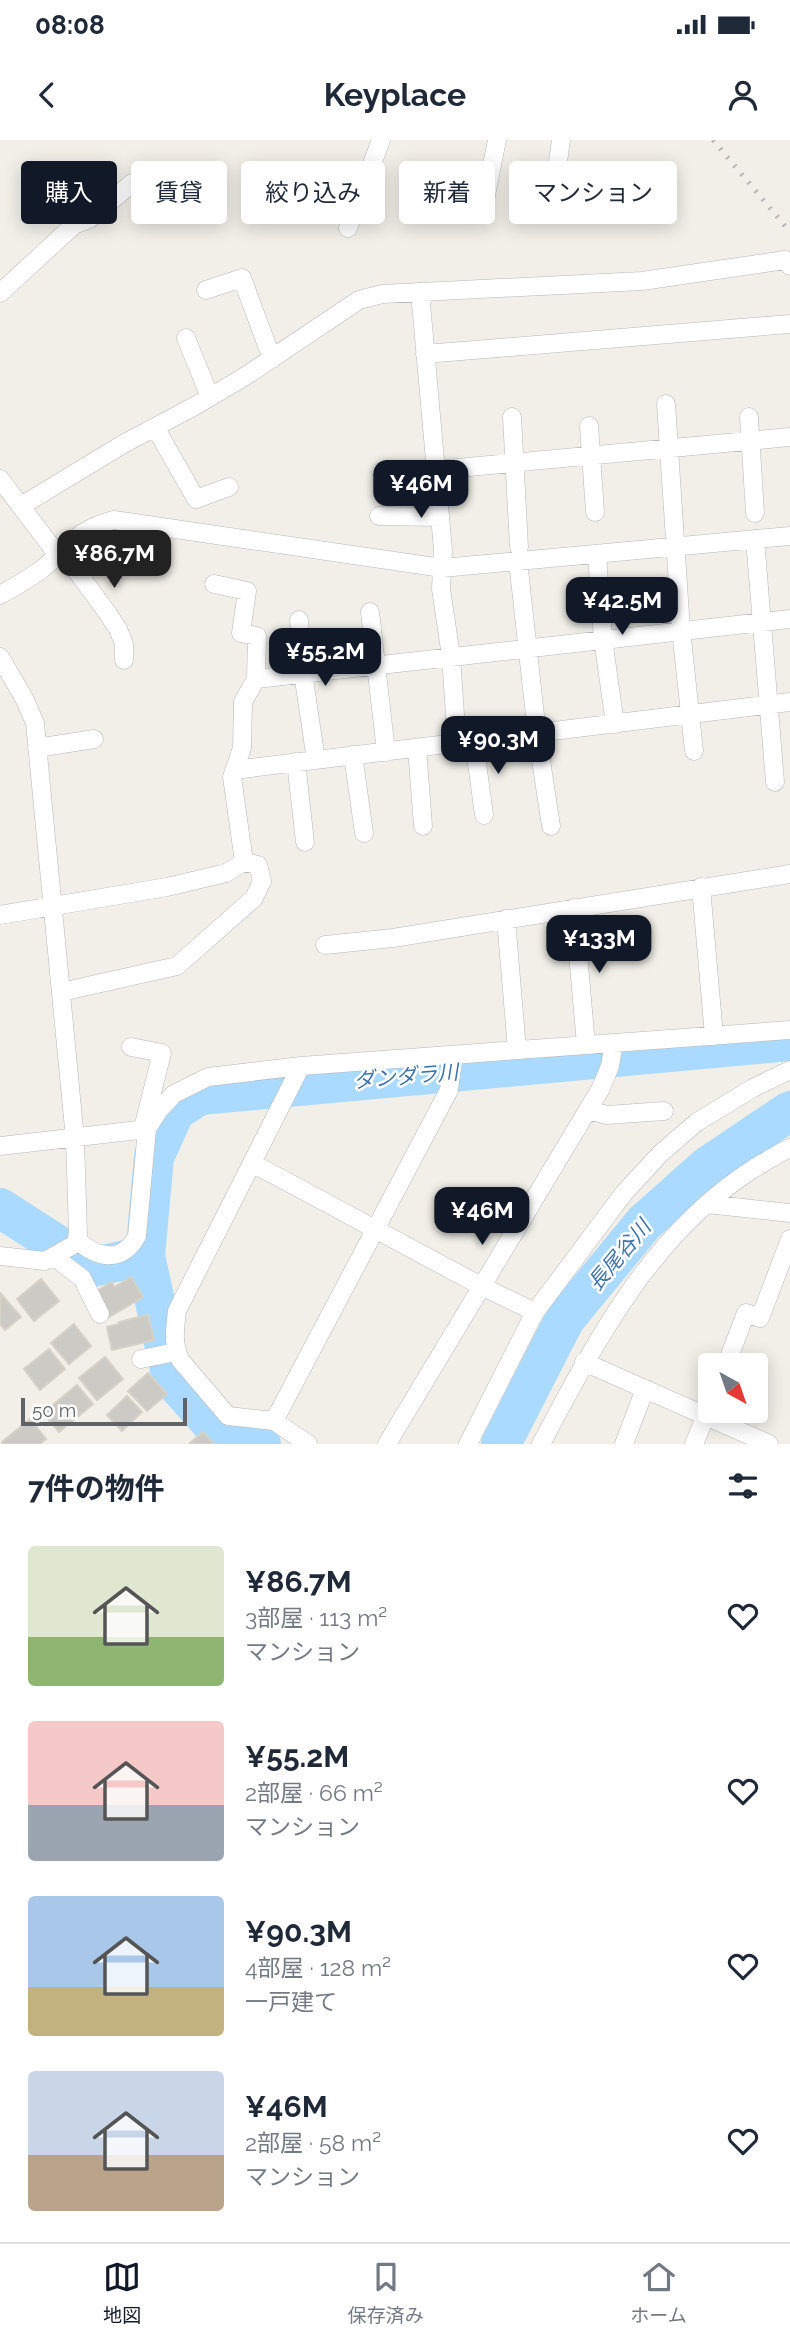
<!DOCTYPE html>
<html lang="ja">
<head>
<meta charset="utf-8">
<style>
  body { margin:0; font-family:Raleway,"Noto Sans JP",sans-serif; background:#f2f2f3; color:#1f2937; height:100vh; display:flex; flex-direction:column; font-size:26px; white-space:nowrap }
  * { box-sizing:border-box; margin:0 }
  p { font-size:23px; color:#747a83 }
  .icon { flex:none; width:38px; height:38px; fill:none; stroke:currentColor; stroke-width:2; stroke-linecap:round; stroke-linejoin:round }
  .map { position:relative; height:1304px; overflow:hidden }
  .drawer { display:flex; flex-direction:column; background:#fff; flex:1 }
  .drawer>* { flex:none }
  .top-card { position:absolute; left:21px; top:21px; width:749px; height:63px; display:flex; gap:14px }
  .needle { width:46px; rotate:140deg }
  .buttons { position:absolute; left:698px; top:1213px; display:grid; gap:14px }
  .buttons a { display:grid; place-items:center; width:70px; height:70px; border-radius:7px; background:#fff; box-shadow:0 4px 18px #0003; font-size:35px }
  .scale { position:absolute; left:21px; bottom:18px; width:166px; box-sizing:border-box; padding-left:7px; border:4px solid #5f6368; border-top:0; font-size:19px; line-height:24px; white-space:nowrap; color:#5f6368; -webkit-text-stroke:5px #fff; paint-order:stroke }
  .price { position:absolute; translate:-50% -60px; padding:0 16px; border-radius:14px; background:#111827; color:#fff; font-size:23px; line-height:46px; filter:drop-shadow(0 2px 4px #0008) }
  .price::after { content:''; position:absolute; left:50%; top:42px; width:21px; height:16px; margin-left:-10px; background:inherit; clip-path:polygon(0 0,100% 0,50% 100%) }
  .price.current { background:#222; color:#fff }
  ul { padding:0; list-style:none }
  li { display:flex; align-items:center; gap:21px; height:175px; padding:0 28px }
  li span { display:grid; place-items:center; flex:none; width:196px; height:140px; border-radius:7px; color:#555 }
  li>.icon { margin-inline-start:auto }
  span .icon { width:84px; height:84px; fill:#fffc; stroke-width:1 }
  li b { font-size:30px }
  h2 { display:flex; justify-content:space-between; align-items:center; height:84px; padding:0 28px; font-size:30px }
  .tag { padding:0 24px; border-radius:7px; background:#fff; box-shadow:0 4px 18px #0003; font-size:24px; line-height:63px }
  .tag.current { background:#111827; color:#fff }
  .status { display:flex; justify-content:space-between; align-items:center; height:49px; padding:0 35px; background:#fff; direction:ltr }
  .status svg { height:19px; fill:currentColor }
  header { display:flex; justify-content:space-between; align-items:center; height:91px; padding:0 28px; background:#fff; font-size:32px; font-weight:700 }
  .dock { display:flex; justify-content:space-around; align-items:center; height:98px; border-top:2px solid #e0e1e3; background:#fff; font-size:19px; color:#747a83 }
  .dock a { display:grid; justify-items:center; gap:4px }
  .dock .current { color:#111827 }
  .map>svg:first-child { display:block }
</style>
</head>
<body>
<div class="status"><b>08:08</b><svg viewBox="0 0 49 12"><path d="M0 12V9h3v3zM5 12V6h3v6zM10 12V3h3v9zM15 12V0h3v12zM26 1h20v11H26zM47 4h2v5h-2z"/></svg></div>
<header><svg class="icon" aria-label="back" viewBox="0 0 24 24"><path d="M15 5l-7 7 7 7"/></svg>Keyplace<svg class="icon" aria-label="person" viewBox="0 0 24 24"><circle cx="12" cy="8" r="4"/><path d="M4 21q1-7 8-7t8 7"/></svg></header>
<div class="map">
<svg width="790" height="1304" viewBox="0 0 790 1304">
  <rect width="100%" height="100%" fill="#f1efe8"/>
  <path fill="#aadaff" d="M790,950V978L769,988H755L758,976Z"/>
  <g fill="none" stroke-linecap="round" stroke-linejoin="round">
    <path stroke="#aadaff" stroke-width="40" d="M0,1068L92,1127L145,1116L154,1017L175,971L200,955L790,901
      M145,1116L172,1239L221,1294L256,1299L261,1304
      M501,1304L565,1179L644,1083L708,1026L790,971"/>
  </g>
  <path fill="#cccac5" stroke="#d6d1c6" stroke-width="2" d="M131,1137L143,1157L109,1177L95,1152L112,1142L114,1147Z
    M41,1139L59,1161L34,1181L17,1159Z
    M1,1154L21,1177L5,1190L0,1184Z
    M148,1175L154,1200L112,1210L107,1187L119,1184V1182Z
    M74,1184L91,1206L69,1224L51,1203Z
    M49,1209L65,1229L40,1250L24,1229Z
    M105,1217L123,1239L97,1260L79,1238Z
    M148,1233L167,1254L147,1271L128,1251Z
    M77,1245L93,1264L59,1292L43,1273Z
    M127,1256L142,1272L122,1291L107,1275Z
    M30,1279L46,1299L40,1304H3L2,1302Z
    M203,1292L214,1304H189Z"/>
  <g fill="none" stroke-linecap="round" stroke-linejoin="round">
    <g stroke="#b5b8bc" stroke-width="19">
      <path id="street" d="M552,64L561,0
        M483,70L497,0
        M348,88L381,0
        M206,150L242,138L272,219
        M420,152L443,410L441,449L451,516L457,604
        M0,153L74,85L91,78L132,43
        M186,198L210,257
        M425,214L790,184
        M666,264L681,490L694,611
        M512,277L519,407
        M749,277L755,373
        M589,286L595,372
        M155,287L196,359L229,347
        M381,332L436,330L790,297
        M0,339L57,414L70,422L106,471L118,489L124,504V520
        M21,366L125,303L193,267L244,237L359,160L382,154L642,141L785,120L790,126
        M379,376L440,377
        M755,399L775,642
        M597,414L603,499L615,584
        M518,421L537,594L551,686
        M214,444L247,451L241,493L257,496L256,539L243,562L242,608L232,637L244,722
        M0,455C14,447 29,439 42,429C69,407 77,389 114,380L442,428L790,396
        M370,472L386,612
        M299,480L303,533L316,620
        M0,517L24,558L35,583L75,999L78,1094L75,1104L45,1121L0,1116
        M256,539L790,479
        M474,601L484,675
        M37,608L94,599
        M417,608L423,686
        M353,615L364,693
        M296,622L305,702
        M234,630L790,562
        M701,747L714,896
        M574,768L586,905
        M0,775L167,747L226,733L244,722L258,725L262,741L254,758L177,826L61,852
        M506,779L517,910
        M325,805L393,798L790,734
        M131,907L162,913L144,984
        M301,926L177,1171C175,1189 172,1204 181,1221L228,1276L274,1281L308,1304
        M588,970L607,975L664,971
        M0,1006L147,989L159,970L174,954L208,937L301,926L790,890
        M252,1023L481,1146L535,1172
        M707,1064L790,1073
        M77,1100C98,1119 122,1123 137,1096L147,989
        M54,1117L82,1138L100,1174
        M141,1219L176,1212
        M584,1222L769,1304
        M726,1225L746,1173L760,1178L790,1099
        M274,1281L449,950L453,915
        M387,1304L601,948L610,926L614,903
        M468,1304L535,1172L624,1053L661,1013L697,982L753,948L790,930
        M541,1304C596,1201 651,1094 753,1029C765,1022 777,1014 790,1008
        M624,1304L645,1249
        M694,1304L710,1266"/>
    </g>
    <use href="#street" stroke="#fff" stroke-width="18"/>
    <path stroke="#b6b7b8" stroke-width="5" stroke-dasharray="2 9" stroke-linecap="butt" d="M713,0L790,92"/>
  </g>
  <g text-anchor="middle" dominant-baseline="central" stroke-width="5" stroke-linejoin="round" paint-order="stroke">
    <g font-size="21" font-style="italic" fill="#4174aa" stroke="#fff">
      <text transform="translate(406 936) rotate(-5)">ダンダラ川</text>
      <text transform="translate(619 1115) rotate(-50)">長尾谷川</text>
    </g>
  </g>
</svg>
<div class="buttons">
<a><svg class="needle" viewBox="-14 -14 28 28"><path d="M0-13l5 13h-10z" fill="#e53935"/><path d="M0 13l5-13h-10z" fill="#747a83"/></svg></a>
</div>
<div class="scale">50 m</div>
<b class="price" style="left:421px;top:380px">¥46M</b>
<b class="price current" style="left:114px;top:450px">¥86.7M</b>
<b class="price" style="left:622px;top:497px">¥42.5M</b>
<b class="price" style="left:325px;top:548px">¥55.2M</b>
<b class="price" style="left:498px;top:636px">¥90.3M</b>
<b class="price" style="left:599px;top:835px">¥133M</b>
<b class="price" style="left:482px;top:1107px">¥46M</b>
<div class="top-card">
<a class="tag current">購入</a>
<a class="tag">賃貸</a>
<a class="tag">絞り込み</a>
<a class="tag">新着</a>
<a class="tag">マンション</a>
</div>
</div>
<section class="drawer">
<h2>7件の物件<svg class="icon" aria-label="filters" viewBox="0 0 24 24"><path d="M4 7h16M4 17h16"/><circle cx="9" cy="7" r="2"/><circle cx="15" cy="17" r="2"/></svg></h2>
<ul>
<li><span style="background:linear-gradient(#dfe7d0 65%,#8fb573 0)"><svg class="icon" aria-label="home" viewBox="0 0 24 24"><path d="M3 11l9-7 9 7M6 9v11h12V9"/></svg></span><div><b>¥86.7M</b><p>3部屋 · 113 m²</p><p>マンション</p></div><svg class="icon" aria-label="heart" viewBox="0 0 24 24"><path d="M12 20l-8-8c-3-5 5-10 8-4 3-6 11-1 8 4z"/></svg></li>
<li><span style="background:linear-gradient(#f6c9c9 60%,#9aa5b1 0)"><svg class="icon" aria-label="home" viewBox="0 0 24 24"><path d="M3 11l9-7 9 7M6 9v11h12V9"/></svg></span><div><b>¥55.2M</b><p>2部屋 · 66 m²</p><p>マンション</p></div><svg class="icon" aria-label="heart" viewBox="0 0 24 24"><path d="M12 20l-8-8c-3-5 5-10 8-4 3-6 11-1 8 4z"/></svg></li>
<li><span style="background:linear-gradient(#a9c7e8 65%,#c2b280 0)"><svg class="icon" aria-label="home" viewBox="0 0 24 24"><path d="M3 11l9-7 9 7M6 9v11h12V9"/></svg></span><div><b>¥90.3M</b><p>4部屋 · 128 m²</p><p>一戸建て</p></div><svg class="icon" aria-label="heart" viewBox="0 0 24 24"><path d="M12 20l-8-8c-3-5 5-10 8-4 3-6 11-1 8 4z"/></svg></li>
<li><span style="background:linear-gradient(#c9d6e8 60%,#b9a48a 0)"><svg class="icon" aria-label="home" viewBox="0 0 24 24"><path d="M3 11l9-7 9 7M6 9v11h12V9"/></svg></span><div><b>¥46M</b><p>2部屋 · 58 m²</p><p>マンション</p></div><svg class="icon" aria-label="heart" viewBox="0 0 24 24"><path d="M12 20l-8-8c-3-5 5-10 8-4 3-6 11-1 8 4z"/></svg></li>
</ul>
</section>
<nav class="dock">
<a class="current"><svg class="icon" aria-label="map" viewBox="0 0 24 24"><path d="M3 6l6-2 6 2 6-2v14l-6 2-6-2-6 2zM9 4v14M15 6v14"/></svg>地図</a>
<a><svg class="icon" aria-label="saved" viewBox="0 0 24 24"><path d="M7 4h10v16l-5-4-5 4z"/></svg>保存済み</a>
<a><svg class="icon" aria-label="home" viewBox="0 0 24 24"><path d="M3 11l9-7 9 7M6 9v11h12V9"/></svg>ホーム</a>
</nav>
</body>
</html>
